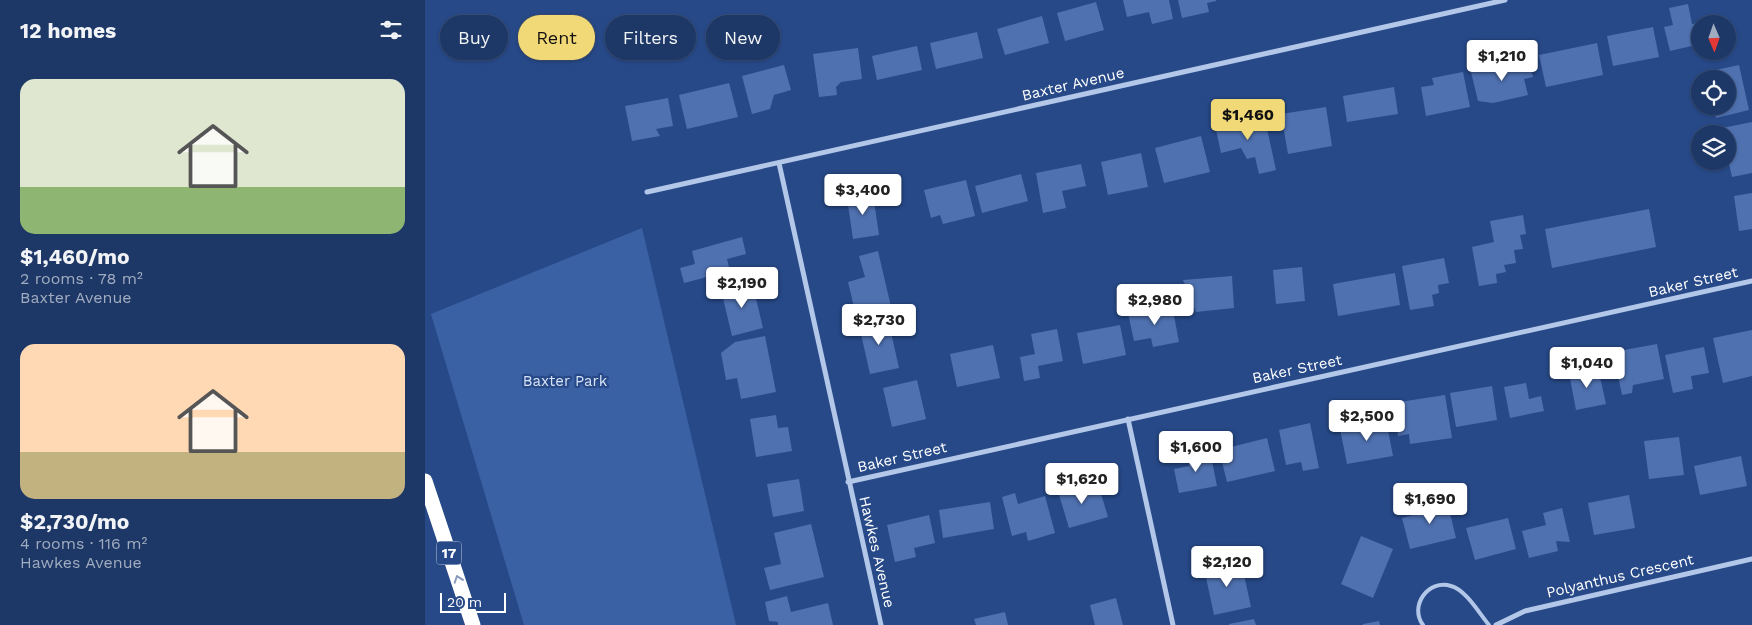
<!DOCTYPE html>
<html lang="en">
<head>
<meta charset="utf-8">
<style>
  body { margin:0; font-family:"Work Sans",sans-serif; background:#2a426f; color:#f1f3f6; height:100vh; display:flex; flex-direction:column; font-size:19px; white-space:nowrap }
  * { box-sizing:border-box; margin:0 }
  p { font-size:16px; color:#a0acbf }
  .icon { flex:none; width:28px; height:28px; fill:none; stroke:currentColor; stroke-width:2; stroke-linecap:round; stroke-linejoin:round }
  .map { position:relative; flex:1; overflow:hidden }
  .side { display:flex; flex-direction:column; background:#1d3766; width:425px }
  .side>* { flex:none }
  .banner { position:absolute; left:15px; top:15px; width:475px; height:45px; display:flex; gap:10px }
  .needle { width:32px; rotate:178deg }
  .tools { position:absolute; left:1266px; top:15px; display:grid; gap:10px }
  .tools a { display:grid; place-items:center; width:45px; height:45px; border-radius:50%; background:#1d3766; box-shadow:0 1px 4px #0004,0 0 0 1px #3b517a; font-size:25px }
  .scale { position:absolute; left:15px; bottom:12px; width:66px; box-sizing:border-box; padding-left:5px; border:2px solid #fff; border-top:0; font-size:14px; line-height:18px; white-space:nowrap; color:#fff; -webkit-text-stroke:4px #274988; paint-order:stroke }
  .price { position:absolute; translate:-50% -42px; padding:0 11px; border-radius:5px; background:#fff; color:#222; font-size:16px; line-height:32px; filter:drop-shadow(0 1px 2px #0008) }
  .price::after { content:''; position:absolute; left:50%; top:30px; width:15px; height:11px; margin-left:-8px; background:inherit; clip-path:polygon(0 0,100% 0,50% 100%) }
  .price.active { background:#f2d978; color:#111 }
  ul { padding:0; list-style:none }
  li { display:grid; align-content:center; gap:10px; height:265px; padding:0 20px }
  li span { display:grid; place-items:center; height:155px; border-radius:15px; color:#555 }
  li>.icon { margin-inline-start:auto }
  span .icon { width:90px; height:90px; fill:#fffc; stroke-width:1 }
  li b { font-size:21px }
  h2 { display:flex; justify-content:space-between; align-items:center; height:60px; padding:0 20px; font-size:21px }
  .chip { padding:0 18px; border-radius:22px; background:#1d3766; box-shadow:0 1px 4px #0004,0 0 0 1px #3b517a; font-size:18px; line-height:45px }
  .chip.active { background:#f2d978; color:#111 }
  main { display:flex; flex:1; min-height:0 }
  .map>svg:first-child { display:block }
</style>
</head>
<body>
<main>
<section class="side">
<h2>12 homes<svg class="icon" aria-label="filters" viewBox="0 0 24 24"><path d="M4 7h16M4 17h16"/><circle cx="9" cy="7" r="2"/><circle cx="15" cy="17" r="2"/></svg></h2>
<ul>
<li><span style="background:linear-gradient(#dfe7d0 70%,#8fb573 0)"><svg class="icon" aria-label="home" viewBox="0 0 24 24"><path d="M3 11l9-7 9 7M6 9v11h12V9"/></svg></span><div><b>$1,460/mo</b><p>2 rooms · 78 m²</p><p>Baxter Avenue</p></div></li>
<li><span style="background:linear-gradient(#ffd9b3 70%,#c2b280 0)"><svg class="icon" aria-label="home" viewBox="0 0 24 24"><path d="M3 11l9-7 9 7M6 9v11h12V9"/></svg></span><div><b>$2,730/mo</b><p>4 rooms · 116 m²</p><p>Hawkes Avenue</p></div></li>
</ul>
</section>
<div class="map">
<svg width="1327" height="625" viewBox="0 0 1327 625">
  <rect width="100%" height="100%" fill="#274988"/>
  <path fill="#3b61a5" d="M217,228L311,625H99L6,314Z"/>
  <path fill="#4f71b0" d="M698,0H744L748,19L727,24L724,12L702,17Z
    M753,0H791V1L782,3L784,12L757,18Z
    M671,2L679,30L640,41L632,13Z
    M1263,4L1267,24L1275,23V44L1245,51L1239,27L1248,25L1244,8Z
    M617,16L624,43L580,55L572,29Z
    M1228,27L1234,57L1188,66L1182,36Z
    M552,32L558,58L511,69L505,43Z
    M1172,43L1178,75L1121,87L1114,55Z
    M492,46L497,70L452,80L447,56Z
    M433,48L437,79L416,82L411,87L412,95L394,97L388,54Z
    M1104,60L1108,77L1099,79L1103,95L1068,103L1053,101L1046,72Z
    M359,65L366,90L349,95L345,109L327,114L317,76Z
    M1314,65L1324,110L1291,118L1288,106H1302V79H1282L1281,72Z
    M1038,72L1045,107L1001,116L996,87L1009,85L1007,78Z
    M304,83L313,117L262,129L254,95Z
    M969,87L973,114L922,122L918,96Z
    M243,98L248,126L231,129L235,136L207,141L200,106Z
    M901,107L907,146L863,154L856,114Z
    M839,115L851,170L834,174L830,157L822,159L816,148L796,153L790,125Z
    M1327,122V173L1307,177L1302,155V134H1298L1297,128Z
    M776,136L785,172L739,183L730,148Z
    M716,153L723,187L683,195L676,162Z
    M656,164L661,186L637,191L641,208L618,213L611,173Z
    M596,174L603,201L557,213L550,186Z
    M541,180L550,216L518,224L515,215L506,218L499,190Z
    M1327,193V229L1314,231L1309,196Z
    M448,194L454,235L428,239L422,198Z
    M1224,209L1231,247L1127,268L1120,229Z
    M1098,215L1101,234L1095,235L1098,249L1089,250L1091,263L1079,265L1081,272L1071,274L1072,283L1054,286L1047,247L1069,242L1065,221Z
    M317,237L321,254L302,259L305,271L259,283L255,268L270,264L267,251Z
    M453,251L467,311L449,316L447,307L430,311L423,282L440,277L434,256Z
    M1019,258L1024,283L1013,285L1014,293L1007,295L1009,306L985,310L977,266Z
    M877,267L880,301L851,304L848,270Z
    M970,273L975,305L913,316L908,284Z
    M807,276L809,308L771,312L758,280Z
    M327,282L338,328L307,336L296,290Z
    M747,305L754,342L728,347L726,338L709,341L703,313Z
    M463,319L474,368L445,374L434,325Z
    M695,325L701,355L658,364L652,333Z
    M632,329L638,361L613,366L615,378L599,381L595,357L610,354L606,334Z
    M1327,330V376L1298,383L1288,338Z
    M340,336L351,392L316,399L312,378L301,380L296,353L310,342Z
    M1232,344L1239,379L1208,385L1207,393L1197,395L1188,352Z
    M568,345L575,378L532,387L525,354Z
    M1279,347L1284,373L1266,376L1268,389L1248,393L1240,355Z
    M1173,368L1181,404L1151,410L1144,373Z
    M492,380L501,419L467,427L458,388Z
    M1101,383L1104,399L1116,396L1119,411L1085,418L1079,387Z
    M1067,386L1072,420L1031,427L1025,393Z
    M1020,395L1027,438L985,444L984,434L973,436L968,403Z
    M351,415L353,428L363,427L367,451L331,457L325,419Z
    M961,420L968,456L922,464L915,429Z
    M885,423L894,468L878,471L876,462L861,465L854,430Z
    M1254,437L1259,475L1224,479L1219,441Z
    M842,438L850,471L802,482L794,450Z
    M785,451L792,486L754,493L749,469L764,466L762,455Z
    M1316,456L1322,486L1275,495L1269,466Z
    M374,479L379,511L348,517L342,484Z
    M650,482L653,493L674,487L683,517L644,528L632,488Z
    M590,493L593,504L620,496L630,533L603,541L601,532L587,536L577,497Z
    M1204,495L1210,528L1169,535L1163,503Z
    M1021,497L1031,538L985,549L977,518L1000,512L997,503Z
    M565,502L569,529L518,538L514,510Z
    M1137,508L1145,542L1131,541L1133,551L1104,558L1097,531L1121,525L1118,513Z
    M504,515L510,543L489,548L491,557L470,562L462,525Z
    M1083,518L1091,549L1050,560L1041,528Z
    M386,524L399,577L345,590L339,568L356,564L349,533Z
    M936,536L968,549L948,598L916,584Z
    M816,561L826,607L789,615L779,568Z
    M362,596L366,612L403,603L408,625H353V622L344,621L340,602Z
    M691,598L698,625H670L665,605Z
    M580,612L583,625H551L549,619Z
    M829,619L831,625H804V624Z
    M954,621L955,625H938V624Z"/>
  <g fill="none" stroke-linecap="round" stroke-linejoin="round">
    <path stroke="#b3c7e9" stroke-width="4" d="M998,625C984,606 1003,579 1026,586C1041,590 1054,613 1064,625"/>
    <path stroke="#b3c7e9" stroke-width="5" d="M354,163L456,625
      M222,192L1080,0
      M703,419L748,625
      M423,482L1327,281
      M1071,625L1100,611L1327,559"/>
    <path stroke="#fff" stroke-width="15" d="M0,481L48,625"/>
  </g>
  <defs><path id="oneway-chevron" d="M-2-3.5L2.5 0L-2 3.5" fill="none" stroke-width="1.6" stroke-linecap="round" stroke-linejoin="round" transform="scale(1.25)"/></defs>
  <use stroke="#889bbe" href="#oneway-chevron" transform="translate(33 579) rotate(-109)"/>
  <g text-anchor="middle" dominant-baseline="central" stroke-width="4.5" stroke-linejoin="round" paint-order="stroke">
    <rect fill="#274988" stroke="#bec8db" stroke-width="1" x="11.5" y="541.5" width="25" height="23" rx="4"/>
    <g font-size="14" font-weight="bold" fill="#fff">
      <text x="24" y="553">17</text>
    </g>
    <g font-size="15" fill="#fff" stroke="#274988">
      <text transform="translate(648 84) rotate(-13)">Baxter Avenue</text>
      <text transform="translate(1268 282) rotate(-13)">Baker Street</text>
      <text transform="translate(872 369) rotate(-12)">Baker Street</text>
      <text transform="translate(477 457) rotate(-13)">Baker Street</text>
      <text transform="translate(452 552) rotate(77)">Hawkes Avenue</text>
      <text transform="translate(1195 576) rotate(-13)">Polyanthus Crescent</text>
    </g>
    <g font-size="15" fill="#d7e3f7" stroke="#274988">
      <text x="140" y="381">Baxter Park</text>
    </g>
  </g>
</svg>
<div class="tools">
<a><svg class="needle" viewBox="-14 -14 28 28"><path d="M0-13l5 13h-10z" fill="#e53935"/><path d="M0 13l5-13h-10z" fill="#a0acbf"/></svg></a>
<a><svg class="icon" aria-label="locate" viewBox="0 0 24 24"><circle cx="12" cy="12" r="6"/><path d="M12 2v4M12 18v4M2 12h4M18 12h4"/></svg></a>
<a><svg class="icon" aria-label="layers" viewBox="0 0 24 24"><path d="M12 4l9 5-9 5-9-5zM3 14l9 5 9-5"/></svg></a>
</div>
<div class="scale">20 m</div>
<b class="price" style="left:1077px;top:82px">$1,210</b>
<b class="price active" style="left:823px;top:141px">$1,460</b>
<b class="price" style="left:438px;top:216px">$3,400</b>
<b class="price" style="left:317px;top:309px">$2,190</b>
<b class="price" style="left:730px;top:326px">$2,980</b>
<b class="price" style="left:454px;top:346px">$2,730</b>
<b class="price" style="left:1162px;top:389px">$1,040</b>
<b class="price" style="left:942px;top:442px">$2,500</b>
<b class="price" style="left:771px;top:473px">$1,600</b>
<b class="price" style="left:657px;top:505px">$1,620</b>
<b class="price" style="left:1005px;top:525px">$1,690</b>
<b class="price" style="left:802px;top:588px">$2,120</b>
<div class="banner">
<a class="chip">Buy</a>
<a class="chip active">Rent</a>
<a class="chip">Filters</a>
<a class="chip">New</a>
</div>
</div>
</main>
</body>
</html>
